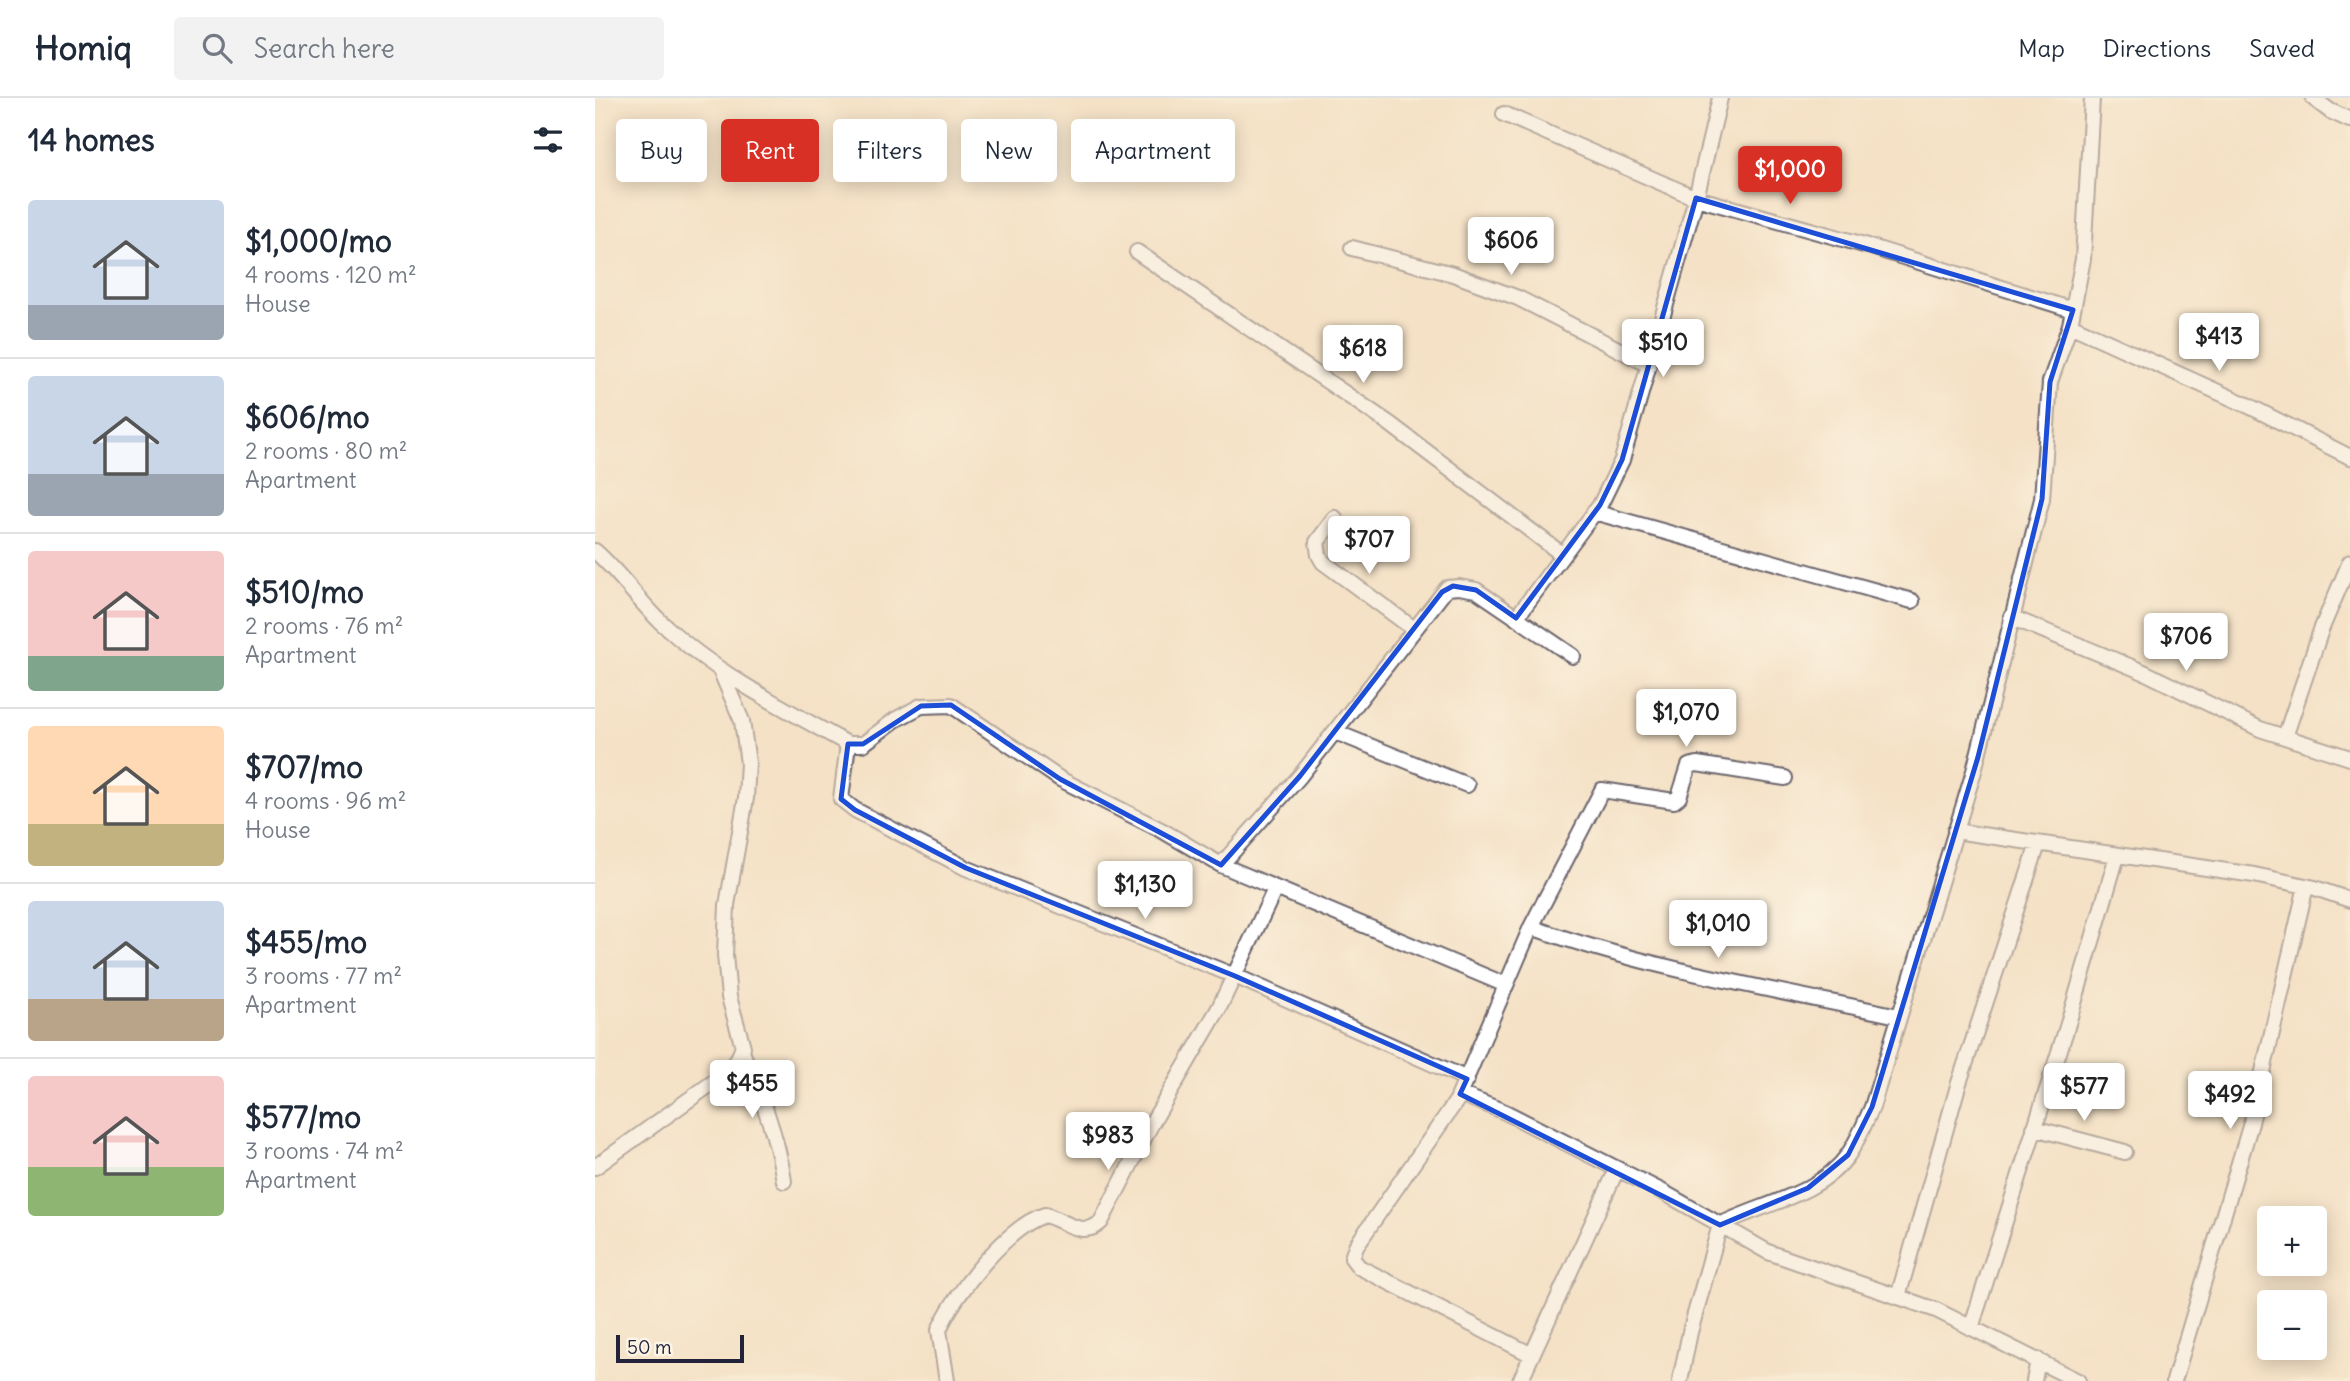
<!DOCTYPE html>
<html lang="en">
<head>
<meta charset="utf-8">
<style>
  body { margin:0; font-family:Delius,sans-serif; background:#f2f2f3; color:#1f2937; height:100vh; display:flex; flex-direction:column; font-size:26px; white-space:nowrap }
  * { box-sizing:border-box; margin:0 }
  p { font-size:23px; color:#747a83 }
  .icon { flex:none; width:38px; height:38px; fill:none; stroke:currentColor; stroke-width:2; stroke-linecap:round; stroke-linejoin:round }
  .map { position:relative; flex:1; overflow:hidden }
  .panel { display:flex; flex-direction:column; background:#fff; width:595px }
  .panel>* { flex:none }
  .guide { position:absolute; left:21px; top:21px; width:665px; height:63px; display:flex; gap:14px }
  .fabs { position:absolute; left:1662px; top:1108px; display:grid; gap:14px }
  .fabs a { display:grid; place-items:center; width:70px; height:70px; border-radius:7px; background:#fff; box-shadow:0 4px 18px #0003; font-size:35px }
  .scale { position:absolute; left:21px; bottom:18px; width:128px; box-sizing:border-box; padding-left:7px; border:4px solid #22223b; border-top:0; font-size:19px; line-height:24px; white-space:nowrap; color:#22223b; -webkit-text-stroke:5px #fcf5e5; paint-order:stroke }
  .price { position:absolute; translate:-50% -60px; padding:0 16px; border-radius:7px; background:#fff; color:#222; font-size:23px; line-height:46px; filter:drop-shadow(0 2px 4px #0008) }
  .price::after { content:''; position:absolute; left:50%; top:42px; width:21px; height:16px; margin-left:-10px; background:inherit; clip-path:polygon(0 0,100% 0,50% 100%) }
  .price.current { background:#d93025; color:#fff }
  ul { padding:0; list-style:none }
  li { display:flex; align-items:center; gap:21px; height:175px; padding:0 28px }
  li+li { border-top:2px solid #e0e1e3 }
  li span { display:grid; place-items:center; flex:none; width:196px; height:140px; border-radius:7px; color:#555 }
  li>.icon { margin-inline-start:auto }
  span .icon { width:84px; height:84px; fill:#fffc; stroke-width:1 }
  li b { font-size:30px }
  h2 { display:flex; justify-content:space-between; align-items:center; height:84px; padding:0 28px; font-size:30px }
  .chip { padding:0 24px; border-radius:7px; background:#fff; box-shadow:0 4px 18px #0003; font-size:24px; line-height:63px }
  .chip.current { background:#d93025; color:#fff }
  header { display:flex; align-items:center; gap:42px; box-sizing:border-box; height:98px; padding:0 35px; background:#fff; border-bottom:2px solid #e0e1e3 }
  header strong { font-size:33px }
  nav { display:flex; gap:38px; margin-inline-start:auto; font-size:24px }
  .search { width:490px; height:63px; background:#f2f2f3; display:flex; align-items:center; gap:18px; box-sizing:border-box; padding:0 24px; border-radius:7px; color:#747a83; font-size:26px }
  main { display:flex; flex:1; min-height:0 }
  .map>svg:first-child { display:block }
</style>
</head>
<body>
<header>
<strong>Homiq</strong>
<div class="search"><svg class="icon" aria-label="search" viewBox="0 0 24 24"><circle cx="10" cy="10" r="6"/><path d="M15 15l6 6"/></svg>Search here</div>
<nav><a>Map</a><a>Directions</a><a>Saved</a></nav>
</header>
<main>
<section class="panel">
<h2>14 homes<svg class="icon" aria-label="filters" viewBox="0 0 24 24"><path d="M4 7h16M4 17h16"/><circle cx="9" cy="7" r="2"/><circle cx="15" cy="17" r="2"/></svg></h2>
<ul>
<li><span style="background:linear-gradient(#c9d6e8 75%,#9aa5b1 0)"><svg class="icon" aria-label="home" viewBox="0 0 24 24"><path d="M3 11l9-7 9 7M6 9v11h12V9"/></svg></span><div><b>$1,000/mo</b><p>4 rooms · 120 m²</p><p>House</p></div></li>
<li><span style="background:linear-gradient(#c9d6e8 70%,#9aa5b1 0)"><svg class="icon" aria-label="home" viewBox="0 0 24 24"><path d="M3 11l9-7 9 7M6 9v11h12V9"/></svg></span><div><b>$606/mo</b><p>2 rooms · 80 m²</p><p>Apartment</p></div></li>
<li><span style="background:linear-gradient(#f6c9c9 75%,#7fa58c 0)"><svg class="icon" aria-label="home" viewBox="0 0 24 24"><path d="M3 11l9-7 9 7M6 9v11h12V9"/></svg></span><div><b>$510/mo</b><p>2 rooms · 76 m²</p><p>Apartment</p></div></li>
<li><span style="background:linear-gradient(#ffd9b3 70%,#c2b280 0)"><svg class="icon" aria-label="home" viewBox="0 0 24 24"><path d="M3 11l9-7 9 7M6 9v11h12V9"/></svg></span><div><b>$707/mo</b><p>4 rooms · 96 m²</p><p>House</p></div></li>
<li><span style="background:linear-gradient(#c9d6e8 70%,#b9a48a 0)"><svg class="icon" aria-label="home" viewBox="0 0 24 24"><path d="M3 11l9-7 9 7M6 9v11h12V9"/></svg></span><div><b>$455/mo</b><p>3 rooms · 77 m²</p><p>Apartment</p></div></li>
<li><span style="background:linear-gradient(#f6c9c9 65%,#8fb573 0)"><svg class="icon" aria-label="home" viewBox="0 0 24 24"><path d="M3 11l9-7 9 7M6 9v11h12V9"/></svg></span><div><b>$577/mo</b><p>3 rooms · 74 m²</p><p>Apartment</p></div></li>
</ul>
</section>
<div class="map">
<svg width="1755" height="1283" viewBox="0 0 1755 1283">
  <rect width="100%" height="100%" fill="#fcf5e5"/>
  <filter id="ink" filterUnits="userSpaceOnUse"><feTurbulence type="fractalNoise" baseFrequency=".0143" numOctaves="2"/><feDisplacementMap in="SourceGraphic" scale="14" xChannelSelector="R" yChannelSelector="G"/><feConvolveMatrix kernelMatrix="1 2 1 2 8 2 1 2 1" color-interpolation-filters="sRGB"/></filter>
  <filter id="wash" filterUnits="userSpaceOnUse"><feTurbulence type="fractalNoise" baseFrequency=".00686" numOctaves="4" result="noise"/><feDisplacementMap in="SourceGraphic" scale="28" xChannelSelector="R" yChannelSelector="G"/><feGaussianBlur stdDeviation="1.57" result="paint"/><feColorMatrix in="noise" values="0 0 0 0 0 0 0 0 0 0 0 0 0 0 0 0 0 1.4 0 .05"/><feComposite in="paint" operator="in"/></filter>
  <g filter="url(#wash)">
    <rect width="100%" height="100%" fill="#f4e1c6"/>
  </g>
  <g filter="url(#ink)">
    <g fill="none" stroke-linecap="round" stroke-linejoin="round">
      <g stroke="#6c656c" stroke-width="18">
        <path id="street" d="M1718,0L1735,13L1755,22
          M909,16L1101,100L1273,148L1478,212
          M757,150L858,176L923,200L1054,267
          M542,154L795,326L968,457
          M1475,227L1654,308L1755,359
          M999,414L1317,503
          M740,420L722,444L724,457L728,464L819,531
          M0,453C26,476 44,504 69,527C124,578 189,610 253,646H268L300,622L326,608L356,607L465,681L568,733L626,767L911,887
          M1416,519L1551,575L1665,631L1755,660
          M921,520L1005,407L1027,362L1101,100L1125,0
          M740,634L872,687
          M1690,639L1726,532L1755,464
          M253,646L246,701L260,712L371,770L640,878L872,981
          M1360,733L1659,777L1720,790L1755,802
          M626,767L705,678L852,490L864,489L881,492L978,558
          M936,829C1054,871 1180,892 1303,918
          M147,954C166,997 182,1037 189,1083
          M865,996L910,1014L1068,1094L1173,1154L1341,1212L1483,1283
          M1439,1030L1530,1054
          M0,1069L120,983L142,963L148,949L134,899L130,857L132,807L151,700L153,665L147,623L126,574
          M1303,1199L1363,988L1443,746
          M1376,1230L1472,929L1522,758
          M937,1257L764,1169L757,1160L761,1148L862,1002L936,829L1007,692L1079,703L1084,699L1094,668L1102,666L1190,680
          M352,1283L344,1232C359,1196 413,1128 450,1117C469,1122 488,1141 506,1124L557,1025L624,910L680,791
          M925,1283L1022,1071
          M1085,1283L1095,1234L1125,1127C1166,1106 1225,1097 1253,1057C1263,1042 1270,1025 1277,1009L1379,673L1447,401L1455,284L1475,227L1488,161L1497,0
          M1439,1283L1443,1262
          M1579,1283L1656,1025L1711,788"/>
      </g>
      <use href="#street" stroke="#fff" stroke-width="14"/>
    </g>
  </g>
  <path d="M0 0H1755V1283H0ZM1101,100L1478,212L1455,284L1447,401L1383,659L1277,1009L1253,1057L1213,1090L1125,1127L865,996L872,981L640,878L371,770L260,712L246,701L253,646H268L326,608L356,607L465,681L626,767L705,678L847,494L858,488L881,492L921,520L1005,407L1027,362Z" fill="#f4e1c6" fill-opacity=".55" fill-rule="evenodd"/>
  <path fill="none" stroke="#1d4ed8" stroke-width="5" stroke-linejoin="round" d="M1101,100L1478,212L1455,284L1447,401L1383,659L1277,1009L1253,1057L1213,1090L1125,1127L865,996L872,981L640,878L371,770L260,712L246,701L253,646H268L326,608L356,607L465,681L626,767L705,678L847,494L858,488L881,492L921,520L1005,407L1027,362Z"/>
</svg>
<div class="fabs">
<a>+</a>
<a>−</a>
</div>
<div class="scale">50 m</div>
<b class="price current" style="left:1195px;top:108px">$1,000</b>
<b class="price" style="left:916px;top:179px">$606</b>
<b class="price" style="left:1624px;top:275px">$413</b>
<b class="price" style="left:1068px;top:281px">$510</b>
<b class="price" style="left:768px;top:287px">$618</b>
<b class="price" style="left:774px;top:478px">$707</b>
<b class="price" style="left:1591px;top:575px">$706</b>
<b class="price" style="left:1091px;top:651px">$1,070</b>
<b class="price" style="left:550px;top:823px">$1,130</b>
<b class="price" style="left:1123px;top:862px">$1,010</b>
<b class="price" style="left:157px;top:1022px">$455</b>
<b class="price" style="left:1489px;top:1025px">$577</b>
<b class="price" style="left:1635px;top:1033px">$492</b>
<b class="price" style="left:513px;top:1074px">$983</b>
<div class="guide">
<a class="chip">Buy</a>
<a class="chip current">Rent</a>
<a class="chip">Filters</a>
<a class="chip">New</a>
<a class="chip">Apartment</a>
</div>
</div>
</main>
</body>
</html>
